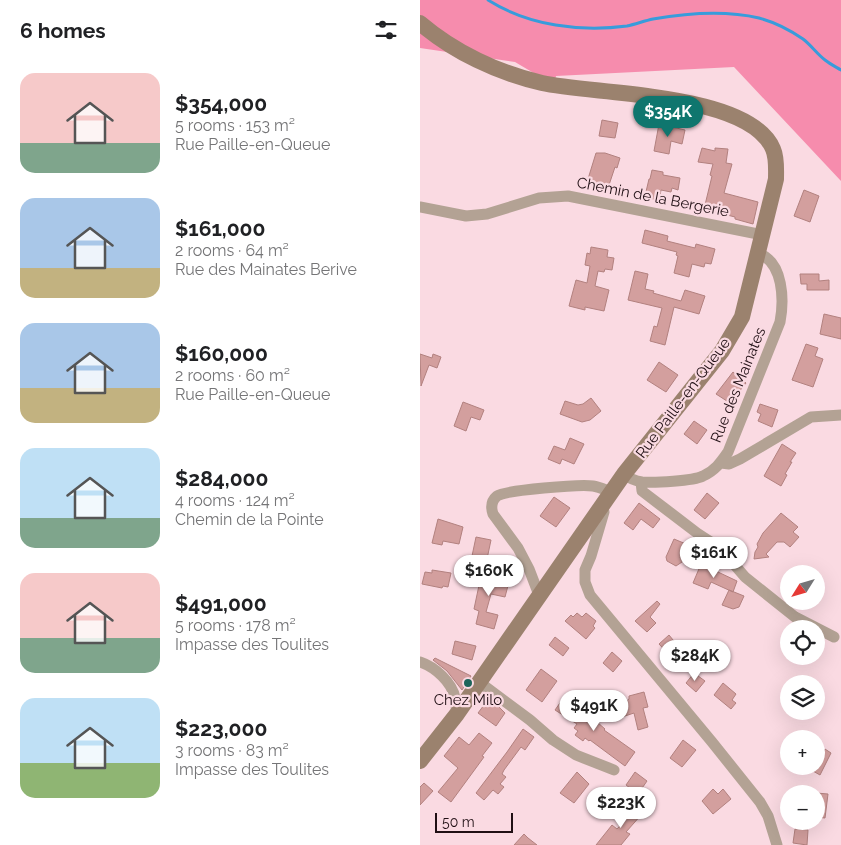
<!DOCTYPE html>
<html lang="en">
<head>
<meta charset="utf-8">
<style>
  body { margin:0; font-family:Raleway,sans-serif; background:#f6f6f6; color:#202124; height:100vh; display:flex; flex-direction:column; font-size:19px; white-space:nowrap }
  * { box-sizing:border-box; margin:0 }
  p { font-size:16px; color:#757577 }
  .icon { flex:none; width:28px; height:28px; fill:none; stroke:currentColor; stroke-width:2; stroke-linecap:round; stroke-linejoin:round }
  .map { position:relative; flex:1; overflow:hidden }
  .side { display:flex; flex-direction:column; background:#fff; width:420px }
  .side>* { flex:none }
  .needle { width:32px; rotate:233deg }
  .buttons { position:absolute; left:360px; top:565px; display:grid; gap:10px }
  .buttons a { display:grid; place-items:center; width:45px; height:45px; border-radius:50%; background:#fff; box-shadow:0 5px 20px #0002; font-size:25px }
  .scale { position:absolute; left:15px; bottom:12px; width:78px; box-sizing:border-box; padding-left:5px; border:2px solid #200f14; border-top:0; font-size:14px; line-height:18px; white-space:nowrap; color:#200f14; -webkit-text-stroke:4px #fadae2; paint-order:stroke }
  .price { position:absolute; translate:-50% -42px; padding:0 11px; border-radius:18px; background:#fff; color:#222; font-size:16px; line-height:32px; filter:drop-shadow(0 1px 2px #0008) }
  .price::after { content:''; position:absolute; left:50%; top:30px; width:15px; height:11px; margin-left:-8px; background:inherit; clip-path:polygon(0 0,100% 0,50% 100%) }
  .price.active { background:#0f766e; color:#fff }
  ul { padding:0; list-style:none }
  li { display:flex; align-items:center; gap:15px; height:125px; padding:0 20px }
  li span { display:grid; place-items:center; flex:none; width:140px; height:100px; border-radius:15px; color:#555 }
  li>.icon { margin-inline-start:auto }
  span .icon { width:60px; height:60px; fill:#fffc; stroke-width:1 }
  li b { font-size:21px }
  h2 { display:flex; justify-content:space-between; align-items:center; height:60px; padding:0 20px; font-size:21px }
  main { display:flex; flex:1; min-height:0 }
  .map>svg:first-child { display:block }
</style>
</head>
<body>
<main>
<section class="side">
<h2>6 homes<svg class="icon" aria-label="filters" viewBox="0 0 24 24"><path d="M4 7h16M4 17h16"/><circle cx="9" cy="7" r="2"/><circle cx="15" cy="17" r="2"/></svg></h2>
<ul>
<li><span style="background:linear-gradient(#f6c9c9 70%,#7fa58c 0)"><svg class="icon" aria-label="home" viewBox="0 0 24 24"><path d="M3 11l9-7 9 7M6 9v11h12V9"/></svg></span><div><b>$354,000</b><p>5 rooms · 153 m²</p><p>Rue Paille-en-Queue</p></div></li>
<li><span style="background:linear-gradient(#a9c7e8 70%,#c2b280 0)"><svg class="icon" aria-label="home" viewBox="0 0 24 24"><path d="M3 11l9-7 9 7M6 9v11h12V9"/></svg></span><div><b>$161,000</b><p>2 rooms · 64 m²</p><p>Rue des Mainates Berive</p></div></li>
<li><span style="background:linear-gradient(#a9c7e8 65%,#c2b280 0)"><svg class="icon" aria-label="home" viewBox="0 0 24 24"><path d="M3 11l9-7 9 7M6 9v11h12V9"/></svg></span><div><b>$160,000</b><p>2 rooms · 60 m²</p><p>Rue Paille-en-Queue</p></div></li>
<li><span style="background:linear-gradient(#bfe0f5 70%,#7fa58c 0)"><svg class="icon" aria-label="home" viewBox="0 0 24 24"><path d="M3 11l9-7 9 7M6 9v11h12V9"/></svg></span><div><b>$284,000</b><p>4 rooms · 124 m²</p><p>Chemin de la Pointe</p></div></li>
<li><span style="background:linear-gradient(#f6c9c9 65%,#7fa58c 0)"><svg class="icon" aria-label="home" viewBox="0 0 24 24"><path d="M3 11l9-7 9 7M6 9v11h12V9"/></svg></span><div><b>$491,000</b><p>5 rooms · 178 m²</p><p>Impasse des Toulites</p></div></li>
<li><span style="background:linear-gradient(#bfe0f5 65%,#8fb573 0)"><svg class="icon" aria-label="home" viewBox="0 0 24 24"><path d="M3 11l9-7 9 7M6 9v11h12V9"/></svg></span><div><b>$223,000</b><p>3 rooms · 83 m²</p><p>Impasse des Toulites</p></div></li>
</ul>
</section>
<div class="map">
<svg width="421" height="845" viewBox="0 0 421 845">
  <rect width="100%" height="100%" fill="#fadae2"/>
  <path fill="#f68cad" d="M0,0H421V181L314,67L136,76L134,85L95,62L0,48Z"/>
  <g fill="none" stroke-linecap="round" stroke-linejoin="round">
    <path stroke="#389cdb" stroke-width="3" d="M68,0C109,26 161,32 207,26C216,24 224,21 233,19C268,13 304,10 339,18C354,22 370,30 383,39C391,45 397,54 405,60C410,64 416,67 421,70"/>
  </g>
  <path fill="#d39f9e" stroke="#b2817f" d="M182,120L198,123L195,138L179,136Z
    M239,124L265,130L262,144L251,141L249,154L234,151Z
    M282,148L295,151V148L308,149L306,163L312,164L304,193L338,202L333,224L315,219V217L284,209L292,176L290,175L293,164L278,162Z
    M176,153H185L200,158L197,168L195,167L188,188L182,185L181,189L172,186L174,181L168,179Z
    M232,170L243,172V175L260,178L258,190L252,188L251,192L241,190L239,201L225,196L229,179H230Z
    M384,190L399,196L390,222L374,216Z
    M225,230L248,236L247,241L275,248L276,244L295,249L291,264L285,263L284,267L272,264L269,277L254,273L258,256L256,255L257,252L222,243Z
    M171,247L188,250L187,257L194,258L192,270L185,269L184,272L178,271L175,286L189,290L184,311L165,307V310L149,306L156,280L167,283L170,266L165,265L167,253L170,254Z
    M215,271L228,274L225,289L234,291L233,293L261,301L265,290L285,296L279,314L254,307L245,345L230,341L234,326L237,327L242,308L208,300Z
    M380,274H399V281L409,280V290H387V284H381Z
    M404,314L421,318V339L400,334Z
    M386,344L398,348L395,356L403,359L393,387L372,380Z
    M0,354L12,358L13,354L21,357L17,368L9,365L1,386Z
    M239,362L258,375L246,392L227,380Z
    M313,372L326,383L310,403L296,394Z
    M171,398L181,411L170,420L162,422L140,414L145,401L158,405L163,404Z
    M43,402L64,410L60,420L51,417L46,431L34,426Z
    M340,404L358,410L352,427L338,421L341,414L337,412Z
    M274,421L287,430L277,444L264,434Z
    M150,438L164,444L154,464L142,459L140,464L128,459L134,446L145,450Z
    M362,444L376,453L370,462H372L365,474L367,475L361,486L344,476Z
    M287,493L299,503L285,519L274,510Z
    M134,497L150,508L136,527L120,516Z
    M219,503L240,519L233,528L221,519L213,530L204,523Z
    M361,513L378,527L373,532L379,537L370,547L364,542H357L346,554L349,557L334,559L335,552L338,547L337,544L343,533Z
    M18,519L43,527L39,544L23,541L22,545L12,543Z
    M56,537L71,540L67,559L52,556Z
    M254,539L266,544L260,558L265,560L256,566L247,561L246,557Z
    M281,564L317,581L313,592L291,582L288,589L273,583Z
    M12,570L31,573L28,587L23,586L22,588L2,584L5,572L12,573Z
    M62,571L90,578L85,597L71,594L66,612L78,615L74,629L56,624L59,611L54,609Z
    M309,590L324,596L319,607L313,609L302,605Z
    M237,601L240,604L230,617L236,623L227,632L215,621Z
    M157,613L162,617L166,613L176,621L173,626L175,628L166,639L145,621L151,615L153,617Z
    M249,635L262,651L253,659L239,644Z
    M135,637L149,648L143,656L129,645Z
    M35,641L56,646L52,660L32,654Z
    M192,652L202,661L193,672L183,663Z
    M15,658L51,676L42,690L27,671L13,660Z
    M121,669L137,681L122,702L106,690Z
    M274,673L285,681L276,692L266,683Z
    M303,683L316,694L312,700L316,703L311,709L294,695Z
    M224,692L228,707L223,708L228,727L218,730L214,713L199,718L194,712L209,699V696Z
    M147,693L160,702L154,712L173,727L177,722L185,729L184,730L215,752L205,766L170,740L169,741L165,738L163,741L155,735L158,731L154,728L157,724L135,710Z
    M67,701L75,706L76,704L85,713L76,726L58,713Z
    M103,729L114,737L105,750L101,747L84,770L82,774L86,777L80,784L84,787L78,794L73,790L64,800L56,793L87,752Z
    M59,733L72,743L62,756L64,757L31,802L18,792L38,768L24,756L39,737L49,745Z
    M263,740L276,750L262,767L250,758Z
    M405,749L411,753L400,775L393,771Z
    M157,772L169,784L154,803L140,793Z
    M215,772L227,781L218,794L206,785Z
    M4,783L13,791L0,805V787Z
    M293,789L298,794L303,789L311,799L293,814L282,801Z
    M396,793L408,794L405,818L396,817Z
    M212,805L222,814L206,832L210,834L201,845H176L192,825L197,829L208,817L204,813Z
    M375,829L388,830L387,845L373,843Z
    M104,834L108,838L117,845H94Z"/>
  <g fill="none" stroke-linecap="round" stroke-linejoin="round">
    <path stroke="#b3a294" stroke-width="11" d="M0,207L46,216L67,214L119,198L148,196L343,235
      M301,463L309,464L320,459L391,417L421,415
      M204,474C209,478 216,481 222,482C234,483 273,481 283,476C295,471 301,462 308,452L360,322C364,301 364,262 338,253
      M221,482L222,491L277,533L300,548L325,577L375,617L414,637
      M181,508L184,512L171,556L165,570V582L170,595L292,742L340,802L348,816L357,845
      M119,595L109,569L98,548L73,514C71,508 71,501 77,496C86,490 161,484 173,486C179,487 186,490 192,492
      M0,662C15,667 32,682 35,698C36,703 36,709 37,714
      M59,682L110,720L133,740L156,755L194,770"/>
    <path stroke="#9b826e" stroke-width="16" d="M0,23C34,52 78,73 122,83C176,95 329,92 353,149C357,158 356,170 356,179L322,317L302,351L204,474L37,714L0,761"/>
  </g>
  <circle fill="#1d655a" stroke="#fadae2" stroke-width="2" cx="48" cy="683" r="5"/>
  <g text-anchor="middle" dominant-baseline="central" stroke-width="4.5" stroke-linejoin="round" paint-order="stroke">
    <g font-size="15" fill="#200f14" stroke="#fadae2">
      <text transform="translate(233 197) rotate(11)">Chemin de la Bergerie</text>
      <text transform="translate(318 385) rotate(-68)">Rue des Mainates</text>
      <text transform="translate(263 398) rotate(-53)">Rue Paille-en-Queue</text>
    </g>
    <g font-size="15" fill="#200f14" stroke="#fadae2">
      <text x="48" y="700">Chez Milo</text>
    </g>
  </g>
</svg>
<div class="buttons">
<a><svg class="needle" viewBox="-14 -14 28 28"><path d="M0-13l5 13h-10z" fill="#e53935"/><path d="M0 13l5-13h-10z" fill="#757577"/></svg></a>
<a><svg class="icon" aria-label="locate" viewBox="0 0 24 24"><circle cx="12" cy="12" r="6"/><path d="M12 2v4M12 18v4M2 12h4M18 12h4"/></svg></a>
<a><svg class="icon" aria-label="layers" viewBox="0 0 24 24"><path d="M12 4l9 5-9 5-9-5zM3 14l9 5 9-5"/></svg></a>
<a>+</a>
<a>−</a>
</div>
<div class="scale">50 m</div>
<b class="price active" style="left:248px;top:138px">$354K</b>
<b class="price" style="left:294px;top:579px">$161K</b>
<b class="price" style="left:69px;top:597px">$160K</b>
<b class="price" style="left:275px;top:682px">$284K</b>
<b class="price" style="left:174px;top:732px">$491K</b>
<b class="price" style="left:201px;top:829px">$223K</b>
</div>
</main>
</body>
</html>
